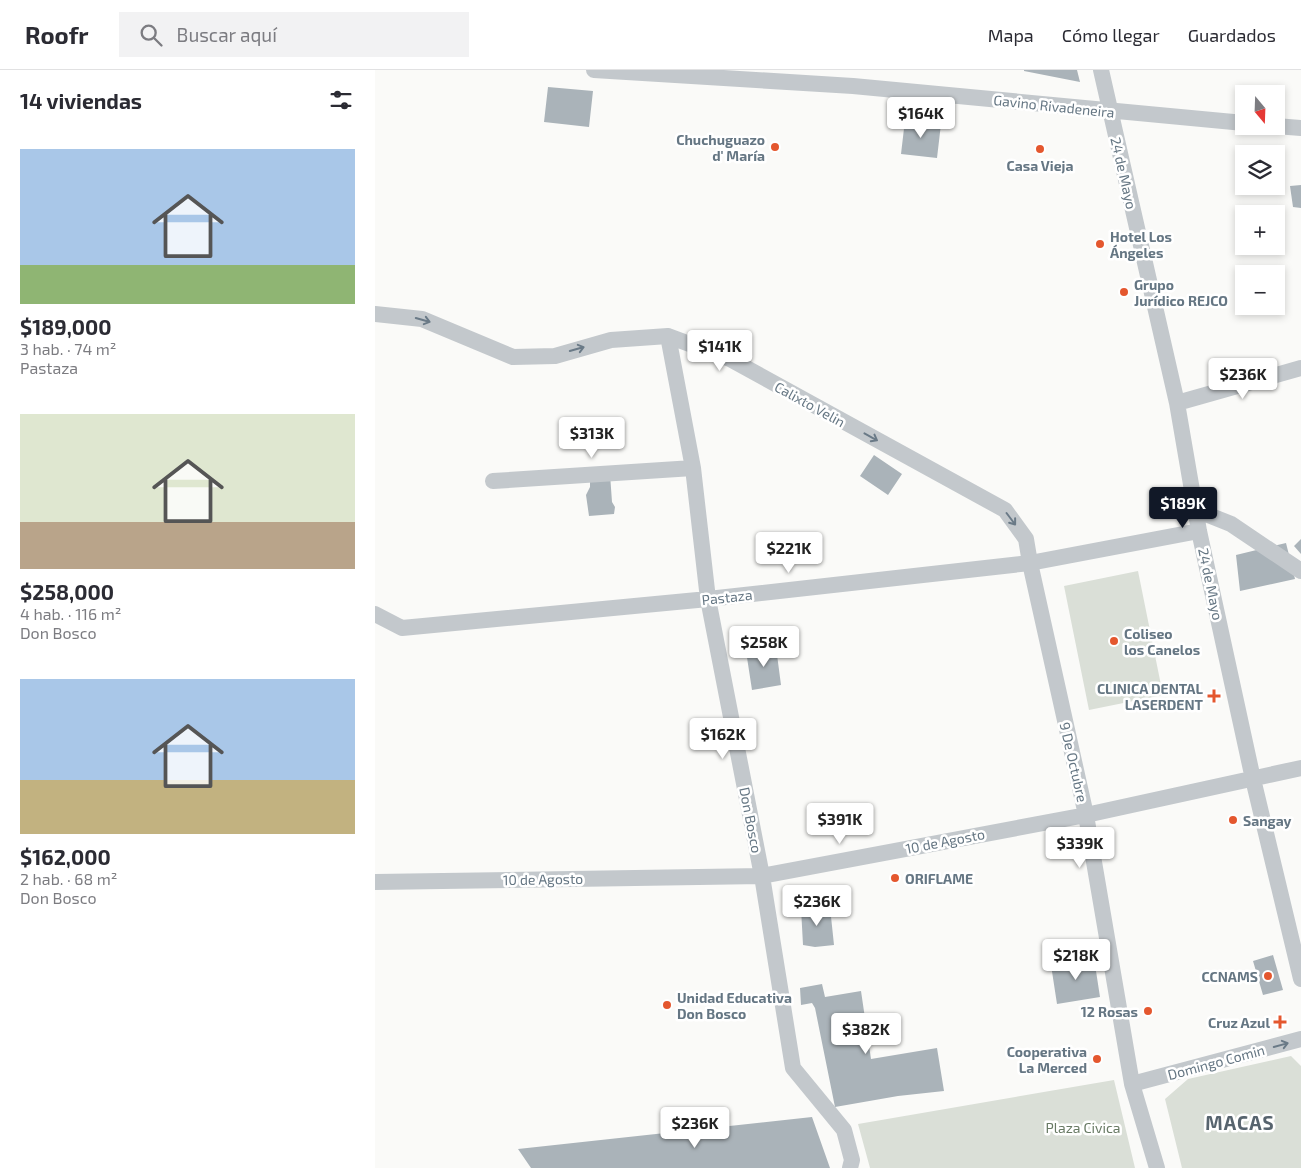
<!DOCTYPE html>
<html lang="es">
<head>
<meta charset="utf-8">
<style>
  body { margin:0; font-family:"Exo 2",sans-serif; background:#f2f2f3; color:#2b2b33; height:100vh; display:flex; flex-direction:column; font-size:19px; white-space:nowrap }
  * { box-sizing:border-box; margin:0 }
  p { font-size:16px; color:#7c7c81 }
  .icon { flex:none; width:28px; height:28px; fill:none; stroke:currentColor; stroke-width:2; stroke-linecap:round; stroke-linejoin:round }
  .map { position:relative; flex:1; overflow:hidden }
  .panel { display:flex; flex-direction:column; background:#fff; width:375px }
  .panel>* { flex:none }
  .needle { width:32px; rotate:161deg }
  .tools { position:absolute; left:860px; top:15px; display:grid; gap:10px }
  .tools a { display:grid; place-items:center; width:50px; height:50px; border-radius:0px; background:#fff; box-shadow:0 2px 8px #0003; font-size:25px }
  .price { position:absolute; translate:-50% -42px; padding:0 11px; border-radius:5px; background:#fff; color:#222; font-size:16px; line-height:32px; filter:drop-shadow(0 1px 2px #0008) }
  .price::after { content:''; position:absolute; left:50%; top:30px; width:15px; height:11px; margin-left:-8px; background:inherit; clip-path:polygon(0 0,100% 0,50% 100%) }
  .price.active { background:#111827; color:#fff }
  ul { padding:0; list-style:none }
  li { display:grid; align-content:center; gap:10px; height:265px; padding:0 20px }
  li span { display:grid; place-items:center; height:155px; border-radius:0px; color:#555 }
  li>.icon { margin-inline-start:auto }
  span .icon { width:90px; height:90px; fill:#fffc; stroke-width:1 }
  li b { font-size:21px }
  h2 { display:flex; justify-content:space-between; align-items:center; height:60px; padding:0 20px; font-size:21px }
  header { display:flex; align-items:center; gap:30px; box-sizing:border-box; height:70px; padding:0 25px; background:#fff; border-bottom:1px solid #e1e1e2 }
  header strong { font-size:24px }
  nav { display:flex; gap:28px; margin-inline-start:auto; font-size:18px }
  .search { width:350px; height:45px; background:#f2f2f3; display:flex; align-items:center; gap:12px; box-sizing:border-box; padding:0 18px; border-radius:0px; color:#7c7c81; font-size:19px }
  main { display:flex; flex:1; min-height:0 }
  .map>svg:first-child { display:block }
</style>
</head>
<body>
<header>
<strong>Roofr</strong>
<div class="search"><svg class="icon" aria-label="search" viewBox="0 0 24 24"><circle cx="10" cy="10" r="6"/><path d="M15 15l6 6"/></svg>Buscar aquí</div>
<nav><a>Mapa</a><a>Cómo llegar</a><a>Guardados</a></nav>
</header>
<main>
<section class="panel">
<h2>14 viviendas<svg class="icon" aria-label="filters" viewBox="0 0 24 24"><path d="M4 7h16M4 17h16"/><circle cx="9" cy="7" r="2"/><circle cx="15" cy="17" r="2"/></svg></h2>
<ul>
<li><span style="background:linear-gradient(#a9c7e8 75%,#8fb573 0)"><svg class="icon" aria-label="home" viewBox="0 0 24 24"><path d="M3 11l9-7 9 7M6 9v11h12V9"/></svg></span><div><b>$189,000</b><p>3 hab. · 74 m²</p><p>Pastaza</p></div></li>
<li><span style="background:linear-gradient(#dfe7d0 70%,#b9a48a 0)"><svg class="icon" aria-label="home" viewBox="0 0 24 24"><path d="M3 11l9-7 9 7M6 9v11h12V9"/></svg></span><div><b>$258,000</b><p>4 hab. · 116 m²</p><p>Don Bosco</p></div></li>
<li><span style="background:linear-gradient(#a9c7e8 65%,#c2b280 0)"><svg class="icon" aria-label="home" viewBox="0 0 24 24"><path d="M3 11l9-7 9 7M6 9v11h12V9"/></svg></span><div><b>$162,000</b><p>2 hab. · 68 m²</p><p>Don Bosco</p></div></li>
</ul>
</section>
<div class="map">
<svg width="926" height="1098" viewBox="0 0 926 1098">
  <rect width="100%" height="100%" fill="#fafaf8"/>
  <path fill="#dadfd7" d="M763,501L788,625L714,640L689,516Z
    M916,986L926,996V1098H807L790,1029L813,1009Z
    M739,1010L760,1098H495L483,1054Z"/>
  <path fill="#aab3b9" d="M649,0H702L705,12L649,1Z
    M173,17L218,21L214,57L169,52Z
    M530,50L566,54L562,88L526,84Z
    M926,115V138L918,137L915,116Z
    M499,385L527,404L513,425L485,406Z
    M235,404L237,432L240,437L239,444L214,446L211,425L215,417V409Z
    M926,469V484L919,476Z
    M911,473L920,509L865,521L861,485Z
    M401,577L406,615L377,620L371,581Z
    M455,837L459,875L440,877L428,875L426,838Z
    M898,885L908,920L888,925L878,891Z
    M719,888L725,927L682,934L676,895Z
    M447,914L450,927L486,921L496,989L562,978L569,1021L523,1026L460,1037L440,938L437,933L426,935L425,918Z
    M437,1047L455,1098H156L143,1079Z"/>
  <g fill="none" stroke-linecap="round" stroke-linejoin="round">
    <path stroke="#c3c8cc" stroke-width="16" d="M219,0L478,16L869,53
      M726,0L802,333L824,461L878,709L926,909
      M901,56L926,58
      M0,244L47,249L138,287L180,286L236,270L293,266L355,289L630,440L651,469L655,493L711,745L757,1014L782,1098
      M293,266L318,398L333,529L387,806L418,998L469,1060L477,1090L475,1098
      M802,333L926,298
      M118,411L318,398
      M821,440L856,454L926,501
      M0,544L27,558L333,529L655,493L824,461
      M0,812L387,806L711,745L926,698
      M757,1014L926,969"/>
  </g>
  <defs><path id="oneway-shaft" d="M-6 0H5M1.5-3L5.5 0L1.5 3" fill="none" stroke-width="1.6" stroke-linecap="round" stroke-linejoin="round" transform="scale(1.25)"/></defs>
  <g stroke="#6a7a87">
    <use href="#oneway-shaft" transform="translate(48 250) rotate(16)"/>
    <use href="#oneway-shaft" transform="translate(202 279) rotate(-16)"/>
    <use href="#oneway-shaft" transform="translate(496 367) rotate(29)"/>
    <use href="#oneway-shaft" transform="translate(636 449) rotate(53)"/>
    <use href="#oneway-shaft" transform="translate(906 975) rotate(-15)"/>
  </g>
  <g fill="#e4572e" stroke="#fff" stroke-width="2">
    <circle cx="400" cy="77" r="5"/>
    <circle cx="665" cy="79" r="5"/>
    <circle cx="725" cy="174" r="5"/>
    <circle cx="749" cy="222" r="5"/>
    <circle cx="739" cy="571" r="5"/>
    <path d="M836.5 618.5h5v5h5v5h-5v5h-5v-5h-5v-5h5z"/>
    <circle cx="858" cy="750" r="5"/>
    <circle cx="520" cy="808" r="5"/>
    <circle cx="893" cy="906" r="5"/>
    <circle cx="292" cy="935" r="5"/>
    <circle cx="773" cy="941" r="5"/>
    <path d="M902.5 944.5h5v5h5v5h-5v5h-5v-5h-5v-5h5z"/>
    <circle cx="722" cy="989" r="5"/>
  </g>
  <g text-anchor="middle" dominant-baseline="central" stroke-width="5" stroke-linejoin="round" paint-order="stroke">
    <g font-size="14" fill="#657683" stroke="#fff">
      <text transform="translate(679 36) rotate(6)">Gavino Rivadeneira</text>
      <text transform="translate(749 103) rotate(77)">24 de Mayo</text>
      <text transform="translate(435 334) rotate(29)">Calixto Velin</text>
      <text transform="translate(836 514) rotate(78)">24 de Mayo</text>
      <text transform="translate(352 527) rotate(-6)">Pastaza</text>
      <text transform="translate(699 692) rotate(77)">9 De Octubre</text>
      <text transform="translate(376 750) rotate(79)">Don Bosco</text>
      <text transform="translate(570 771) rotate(-11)">10 de Agosto</text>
      <text transform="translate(168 809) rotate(-1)">10 de Agosto</text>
      <text transform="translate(841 992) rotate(-15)">Domingo Comin</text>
    </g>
    <g font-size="14" font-weight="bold" fill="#657683" stroke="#fff" text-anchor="end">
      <text x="390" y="69">Chuchuguazo<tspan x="390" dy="16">d' María</tspan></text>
      <text x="665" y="95" text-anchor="middle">Casa Vieja</text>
      <text x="735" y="166" text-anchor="start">Hotel Los<tspan x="735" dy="16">Ángeles</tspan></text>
      <text x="759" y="214" text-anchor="start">Grupo<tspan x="759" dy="16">Jurídico REJCO</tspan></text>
      <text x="749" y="563" text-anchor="start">Coliseo<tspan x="749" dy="16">los Canelos</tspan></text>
      <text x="828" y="618">CLINICA DENTAL<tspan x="828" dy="16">LASERDENT</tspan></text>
      <text x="868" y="750" text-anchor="start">Sangay</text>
      <text x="530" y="808" text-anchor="start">ORIFLAME</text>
      <text x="883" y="906">CCNAMS</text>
      <text x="302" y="927" text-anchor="start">Unidad Educativa<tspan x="302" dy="16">Don Bosco</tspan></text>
      <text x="763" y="941">12 Rosas</text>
      <text x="895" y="952">Cruz Azul</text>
      <text x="712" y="981">Cooperativa<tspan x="712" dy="16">La Merced</tspan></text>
    </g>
    <g font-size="14" fill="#687a64" stroke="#fff">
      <text x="708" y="1057">Plaza Civica</text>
    </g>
    <g font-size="19" font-weight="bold" letter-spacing="1" fill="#57646e" stroke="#fff">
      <text x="865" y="1052">MACAS</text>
    </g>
  </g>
</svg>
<div class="tools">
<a><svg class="needle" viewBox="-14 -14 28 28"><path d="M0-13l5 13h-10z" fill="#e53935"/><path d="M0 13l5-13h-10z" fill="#7c7c81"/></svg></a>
<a><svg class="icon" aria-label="layers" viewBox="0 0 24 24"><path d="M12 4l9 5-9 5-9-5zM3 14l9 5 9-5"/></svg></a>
<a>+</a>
<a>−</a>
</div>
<b class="price" style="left:546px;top:69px">$164K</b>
<b class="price" style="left:345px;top:302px">$141K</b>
<b class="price" style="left:868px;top:330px">$236K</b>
<b class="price" style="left:217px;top:389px">$313K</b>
<b class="price active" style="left:808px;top:459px">$189K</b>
<b class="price" style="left:414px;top:504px">$221K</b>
<b class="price" style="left:389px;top:598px">$258K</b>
<b class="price" style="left:348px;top:690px">$162K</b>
<b class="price" style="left:465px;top:775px">$391K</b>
<b class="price" style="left:705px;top:799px">$339K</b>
<b class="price" style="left:442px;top:857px">$236K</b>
<b class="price" style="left:701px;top:911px">$218K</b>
<b class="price" style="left:491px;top:985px">$382K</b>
<b class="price" style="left:320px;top:1079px">$236K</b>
</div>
</main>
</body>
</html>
